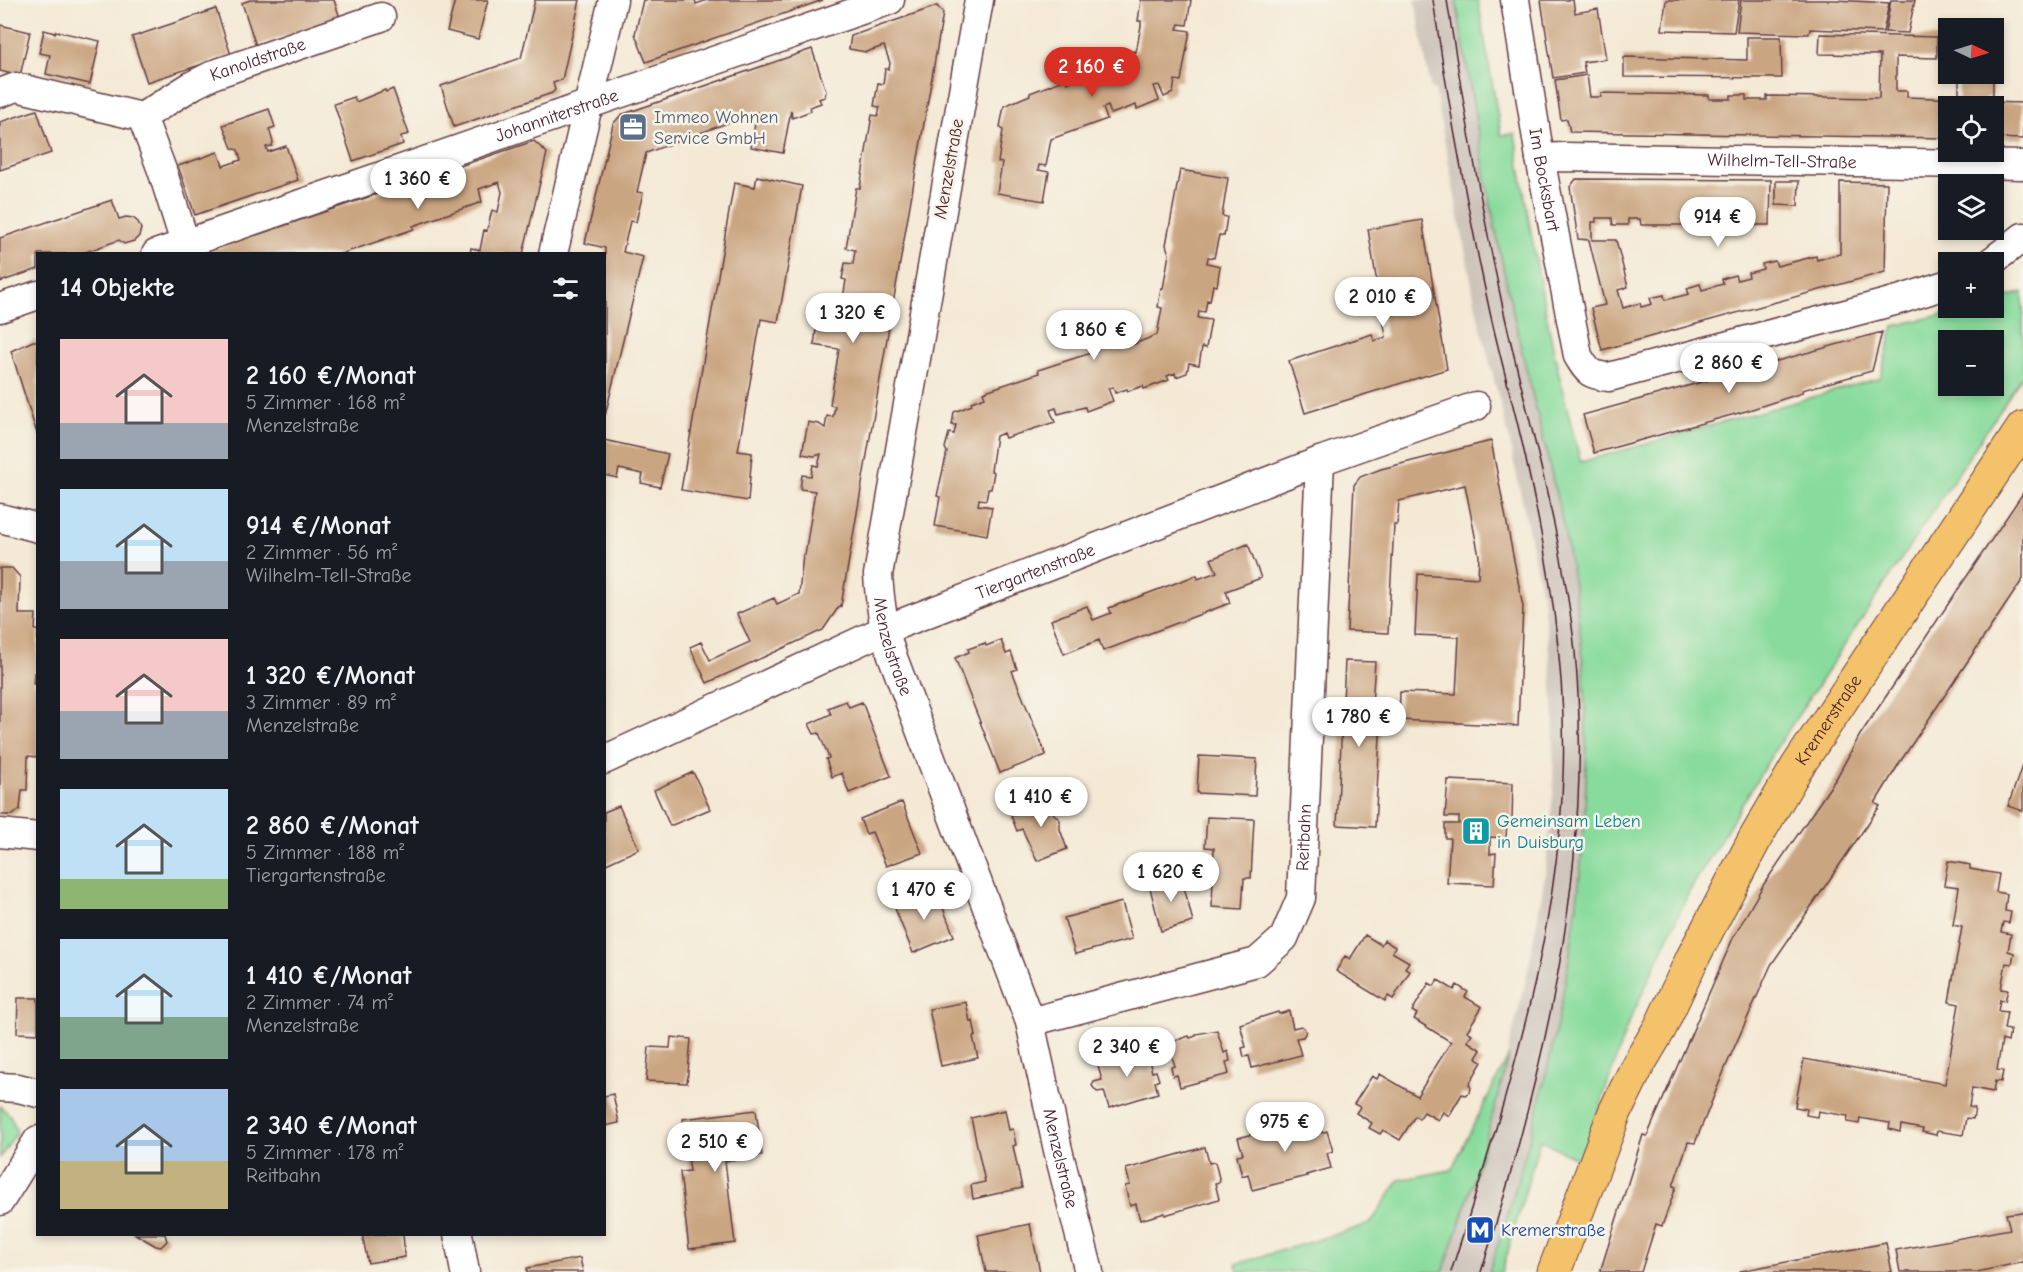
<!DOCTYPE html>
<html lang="de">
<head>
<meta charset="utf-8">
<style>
  body { margin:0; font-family:"Comic Neue",sans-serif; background:#20242c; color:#f1f3f6; height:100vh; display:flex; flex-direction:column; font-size:22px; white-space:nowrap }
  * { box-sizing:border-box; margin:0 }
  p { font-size:20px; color:#9ea1a6 }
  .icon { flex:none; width:33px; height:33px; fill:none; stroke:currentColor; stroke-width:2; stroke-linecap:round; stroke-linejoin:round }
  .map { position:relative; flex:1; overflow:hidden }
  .details { position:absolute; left:36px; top:252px; width:570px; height:984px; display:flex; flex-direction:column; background:#171b24; border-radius:0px; box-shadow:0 3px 9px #0003 }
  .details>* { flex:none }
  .needle { width:39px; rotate:94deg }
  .fabs { position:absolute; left:1938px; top:18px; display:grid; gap:12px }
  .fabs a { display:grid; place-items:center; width:66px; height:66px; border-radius:0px; background:#171b24; box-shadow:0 3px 9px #0003; font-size:30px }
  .price { position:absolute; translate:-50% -51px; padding:0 14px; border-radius:21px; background:#fff; color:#222; font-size:20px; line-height:39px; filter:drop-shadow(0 2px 3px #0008) }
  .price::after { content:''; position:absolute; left:50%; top:36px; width:18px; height:14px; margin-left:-9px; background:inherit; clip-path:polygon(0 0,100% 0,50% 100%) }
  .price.on { background:#d93025; color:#fff }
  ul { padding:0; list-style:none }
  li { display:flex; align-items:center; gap:18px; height:150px; padding:0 24px }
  li span { display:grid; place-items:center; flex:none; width:168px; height:120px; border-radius:0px; color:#555 }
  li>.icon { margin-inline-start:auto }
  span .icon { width:72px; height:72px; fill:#fffc; stroke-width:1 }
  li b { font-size:26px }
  h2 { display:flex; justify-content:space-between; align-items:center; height:72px; padding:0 24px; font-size:26px }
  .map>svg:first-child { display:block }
</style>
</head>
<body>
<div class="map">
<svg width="2023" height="1272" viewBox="0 0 2023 1272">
  <rect width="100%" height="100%" fill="#f7f3e8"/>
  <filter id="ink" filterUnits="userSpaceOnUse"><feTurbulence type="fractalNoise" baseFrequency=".0167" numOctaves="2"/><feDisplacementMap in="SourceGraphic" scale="12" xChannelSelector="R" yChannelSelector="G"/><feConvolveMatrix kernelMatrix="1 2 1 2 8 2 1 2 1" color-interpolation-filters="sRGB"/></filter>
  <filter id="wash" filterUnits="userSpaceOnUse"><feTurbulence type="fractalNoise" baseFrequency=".008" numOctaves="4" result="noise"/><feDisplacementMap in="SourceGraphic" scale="24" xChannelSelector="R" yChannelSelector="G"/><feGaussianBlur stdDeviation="1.35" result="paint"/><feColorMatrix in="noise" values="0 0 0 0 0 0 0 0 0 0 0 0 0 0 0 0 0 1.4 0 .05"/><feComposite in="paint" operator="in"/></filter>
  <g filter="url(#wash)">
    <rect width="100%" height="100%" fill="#f4e9d5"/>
    <path fill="#ccc2b9" d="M1415,0H1456L1482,158L1511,305L1547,453L1575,592L1582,652L1586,712V775L1583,835L1579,891L1569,953L1548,1069L1524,1165L1489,1272H1443L1461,1223L1482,1154L1526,980L1545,876L1553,794L1554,722L1551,670L1543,599L1508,434L1477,312L1435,90H1431Z"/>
    <path fill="#88db9c" stroke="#697d64" stroke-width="1.5" fill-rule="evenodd" d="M1456,0H1478L1501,135L1515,134C1532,244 1551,354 1581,462L1880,378L1894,326L1971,308H1994V301L2023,292V375L1773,753L1689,892L1626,1029L1582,1161L1540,1140L1502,1272H1489C1556,1073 1601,862 1582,652C1572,535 1537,421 1512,308C1489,206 1473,103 1456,0ZM1948,340H1994V386H1948Z
      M1509,1055C1489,1129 1469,1201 1443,1272H1238L1236,1264L1370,1224L1399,1180L1451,1170Z
      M0,1106L10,1115L17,1132L0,1158Z"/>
    <g id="blocks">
      <path fill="#caa581" d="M250,0H334L340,18L256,46L242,3Z
        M455,0H488L478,39L447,31Z
        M535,0H580L562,80L553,83L555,90L552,93L454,127L441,86L521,58Z
        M643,0H695L696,4L707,0H823L646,62L635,34Z
        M1141,0H1191L1187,25L1179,24L1177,29L1190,31L1181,81L1175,80L1173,93L1164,97L1159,85L1154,86L1159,100L1137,109L1136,105L1111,114L1108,106L1103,108L1107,119L1051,139L1046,166L1039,165L1038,170L1049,172L1044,201L997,193L1002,163L998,162L1003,130L1000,127L1004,106L1030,95V93L1066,79L1067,83L1087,75L1086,71L1120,59L1122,62L1132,58L1133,51L1136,52L1141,26V21H1138Z
        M1541,0H1573L1575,13L1598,9L1606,59L1583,62L1585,73L1553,78Z
        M1666,0H1739L1734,32L1662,30Z
        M1741,0H1835L1889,3L1883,32L1810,29L1809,34L1737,32Z
        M1891,0H1915L1908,33L1885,32Z
        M937,6L943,13L841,606L840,605L823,630L707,683L690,647L701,642L710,660L750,642L737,614L774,598L777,604L799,594L803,555H805L815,491L800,489L802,475L811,476L813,465L818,466L821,454L814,456L802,454L808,422L819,424L825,428L827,416L833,417L835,406L830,405L839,349L814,345L816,330L825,331L830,303L842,305L846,280L842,279L845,263L853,264L855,250L846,248L856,188H860L872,115L878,116L880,107L874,106L878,83L883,84L885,69H889L890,63L884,46L866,52L849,49L851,36Z
        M216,9L231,55L147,82L132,37Z
        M0,25L30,32L20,76L0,71Z
        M44,30L55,33L56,31L100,41L90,84L46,74L50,55L39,53Z
        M1820,34L1937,37V58L1896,57V91H1907V97L1959,99V74H1993V94L1989,97H1986V102L2023,103V139L1994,138V106H1948V138L1570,132L1567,119L1561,120L1555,80L1587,75L1590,97H1601V93L1709,95V99H1731V95H1746V100H1767V96L1879,98L1880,55L1819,54Z
        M1747,37H1781L1782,78L1624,77V57L1747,60Z
        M812,49L826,91L825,97L819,99L821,103L810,107L811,111L792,118L791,110L783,153L751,147L756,118L758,117L757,112L646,153L637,192L643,193L636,222L630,221L623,252L643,257L605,416V248L585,243L613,124L621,115Z
        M393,89L409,134L401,136L403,144L353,161L334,104L354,97L356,102L385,90L386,92Z
        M269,109L275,127L269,129L273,142L272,146L266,147L268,152L286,146L298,180L195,215L178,166L218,152L223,166L241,160L238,150L232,148L223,125Z
        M37,110L51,153L0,170V122Z
        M534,141L547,153L523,254H470L471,248L480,250L484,230L487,231L492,210L498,212L502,192L499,182L479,189L482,202L413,226L414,229L341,254H200Z
        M1180,170L1228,178L1222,216L1227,217L1224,236L1219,235L1214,258L1208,257L1207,263L1220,266L1217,286L1213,285L1210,301L1207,300L1205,312L1199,311L1198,318L1211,320L1206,348L1202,347L1199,365L1189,363L1187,373L1176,377L1175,373L1167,376L1169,380L1144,389L1143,386L1128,391L1127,389L1115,393L1113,387L1108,388L1113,401L1086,411L1085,407L1058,414L1056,408L1050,410L1055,422L1005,438L1003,433L996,436L991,471L994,472L991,489H988L986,500L979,499L978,505L992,507L987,535L935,526L940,497L937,496L947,452L945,448L949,433L954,434L956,425H952L954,412L972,405L971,402L985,397L983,392L1039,373L1038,370L1097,351L1096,349L1114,342L1115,344L1127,340L1129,346L1157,335L1162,308L1158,307L1161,288L1163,289L1169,254L1166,245Z
        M757,176L802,186L778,322L761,319L738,451L752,453L748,501L681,490L734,183L755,187Z
        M1576,179L1771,180L1770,225H1641L1640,219H1628V225H1613L1612,218H1596V222H1592V240H1616L1628,287L1618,290L1623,308L1640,303L1641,307L1652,304L1650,298L1664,295L1665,300L1689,294L1687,288L1700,284L1702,290L1723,284L1722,279L1735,275L1737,280L1749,277L1748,273L1763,269L1762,264L1775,261L1777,266L1816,256L1817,260L1840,254V182L1887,183L1885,272L1602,350L1591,308L1605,305L1589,240L1578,239L1570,187Z
        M1776,181H1799L1798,206L1776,205Z
        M112,200L119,219L126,217L133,218L138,222L141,229L139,236L134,241L124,244L119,240L80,254H38V269L0,282V238Z
        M1422,220L1447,369L1305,413L1289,361L1372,334L1374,341L1386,337L1368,229Z
        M1882,332L1872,371L1802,390V393L1746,411L1594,453L1583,415Z
        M33,341H38L37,434L11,351Z
        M604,440L668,454L660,487L641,483L643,474L619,469L617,478L604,475Z
        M1491,441L1523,607L1518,726L1399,720L1400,692L1456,694L1459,637L1415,635L1418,574L1478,578L1479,556L1465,485L1399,501L1397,525H1394L1388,633L1347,631L1354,485L1360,477L1381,469Z
        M2023,493V579L1900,762L1875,803L1880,806L1771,965L1726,1066L1695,1143L1688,1142L1673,1186L1676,1187L1662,1226L1656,1224L1641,1272H1600L1643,1135L1647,1136L1733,938L1764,884L1837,777L1860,735Z
        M1248,544L1261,578L1226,591L1230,603L1103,651L1099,640L1064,654L1051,620L1087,606L1093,620L1111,613L1109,608L1197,575L1198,579L1217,572L1211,559Z
        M0,568H12L20,577L19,614H36L35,630H38L37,673H34L33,684L38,685V757L28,756L27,790H22L20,809L13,815H0Z
        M1001,640L1006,654L1011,652L1017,669L1012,671L1046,755L1000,773L955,658L969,652L968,649L985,643L986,646Z
        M1345,661L1375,662L1371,719H1381L1375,827L1337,825Z
        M846,701L849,707L862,702L891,776L849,793L842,773L832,777L826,759L829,758L819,733L814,734L809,724L831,714L828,708Z
        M1199,756L1257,759L1255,796L1197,793Z
        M2023,763V811L2008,806Z
        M693,772L710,809L670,826L654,790Z
        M1448,780L1513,783L1512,820H1507L1506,838L1490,837V854L1496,853L1494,885L1447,883L1450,838H1445V824H1459V817H1445Z
        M1049,796L1055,811H1053V813L1060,820V829L1067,849L1037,861L1022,829L1017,831L1011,816L1016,814V809Z
        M902,802L922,853L886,866L872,832L866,834L860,819Z
        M619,806L639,849L604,865V812Z
        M1207,817L1254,819L1251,878H1244L1242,909L1212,907L1214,848L1205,847Z
        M1948,861L1970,865V869L1999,874L1996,892L2007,894L2005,911L2011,912L2009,923L2003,922L2001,932L2011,934L2008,951L2014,953L2012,964L2006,963L2004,973L2001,989L2008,990L2005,1001L2000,1000L1998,1011L2007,1012L2004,1029L2010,1030L2008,1042L2002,1040L1997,1070L2003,1071L2001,1082L1995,1081L1993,1092L1972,1088L1969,1107L1975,1108L1973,1119L1966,1118L1963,1135L1937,1131L1936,1135L1922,1132L1923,1129L1901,1125L1900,1132L1889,1129L1890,1123L1860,1118L1859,1124L1847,1122L1848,1116L1818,1111L1817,1117L1806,1115L1807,1109L1795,1107L1804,1059L1945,1084L1959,1004L1949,1002L1962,927L1953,925L1959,887L1944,885Z
        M1181,875L1193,922L1161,931L1149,884Z
        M936,890L954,936L913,953L894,906Z
        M1122,902L1132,939L1075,954L1064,918Z
        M1365,935L1381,945L1384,940L1395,947L1392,952L1409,962L1405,968L1410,971L1393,999L1388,996L1385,1001L1336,971L1345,956L1350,959Z
        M1438,980L1454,990L1457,985L1468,992L1465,997L1482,1007L1467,1031L1472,1034L1467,1041L1481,1050L1476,1058L1482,1062L1469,1084L1471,1088L1470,1092L1465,1095L1462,1094L1449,1116L1443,1112L1438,1120L1424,1112L1419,1119L1415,1116L1400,1140L1383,1130L1380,1134L1369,1128L1372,1123L1356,1113L1360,1107L1354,1104L1372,1076L1377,1079L1380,1074L1417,1096L1451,1042L1414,1019L1417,1014L1412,1011L1429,983L1434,986Z
        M18,998H38V1034L17,1033Z
        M966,1002L970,1022L973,1021L976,1036L973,1037L978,1058L941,1066L929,1009Z
        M1289,1011L1293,1028L1301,1026L1304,1028L1306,1032L1303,1037L1296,1038L1301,1055L1252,1068L1249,1056L1244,1057L1242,1048L1246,1047L1240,1024L1278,1012L1279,1014Z
        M1217,1030L1224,1053L1228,1051L1230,1061L1226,1062L1229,1074L1180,1087L1177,1075L1173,1076L1171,1067L1175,1066L1168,1043L1189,1036L1190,1038L1196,1036V1034Z
        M671,1037L691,1039L687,1083L646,1081L649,1047L670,1048Z
        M1146,1049L1152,1072L1156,1071L1159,1080L1155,1082L1158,1093L1109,1108L1104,1091L1097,1092L1092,1086L1094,1082L1102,1080L1097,1063L1135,1050L1136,1052Z
        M613,1094L619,1123L604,1126V1096Z
        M756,1110L762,1155L725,1161L735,1243L689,1249L680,1172L690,1171L683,1119Z
        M1005,1110L1009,1130L1013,1129L1016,1145L1013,1146L1022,1188L973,1199L971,1185L985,1182L971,1118Z
        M1317,1117L1322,1133L1327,1131L1333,1151L1327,1153L1331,1168L1306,1175L1307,1176L1252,1190L1248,1174L1242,1176L1237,1155L1243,1154L1238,1138Z
        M1205,1147L1209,1163L1215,1162L1220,1182L1215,1183L1219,1199L1165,1215V1213L1140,1220L1136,1204L1130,1206L1125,1186L1130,1185L1126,1169Z
        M2023,1212V1262L1977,1272H1900L1896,1250L2010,1229L2006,1214Z
        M1030,1224L1040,1272H986L978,1235Z
        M135,1234H165L167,1241L161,1247L156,1246Z
        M362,1234H403L405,1257L368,1263Z
        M1886,1243L1892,1272H1740V1271Z
        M580,1258L583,1272H527V1268Z"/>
    </g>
  </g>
  <g filter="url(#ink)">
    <use href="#blocks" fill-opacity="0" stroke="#643d44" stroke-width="1.5"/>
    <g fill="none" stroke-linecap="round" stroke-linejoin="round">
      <g stroke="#643d44" stroke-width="31">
        <g id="minor">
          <path id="s1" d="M979,0L878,575C880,603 883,628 892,655L1030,1022L1058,1150L1089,1272"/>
          <path id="s2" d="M1515,0L1540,158L1578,356C1588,373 1590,375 1609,377L1902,299L1948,284"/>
          <path d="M0,93L16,87L142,117L162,170L185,243"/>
          <path id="s3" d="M142,117L193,85L215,74L381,17"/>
          <path id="s4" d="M1540,158L1564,157L2023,165"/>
          <path id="s5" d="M156,254L890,0"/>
          <path d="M553,254L613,0"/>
          <path d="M1991,262L2023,237"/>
          <path d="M0,308L38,295"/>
          <path d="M0,518L38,528"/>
          <path id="s6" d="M604,760L884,630L1320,461L1476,406"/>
          <path d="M0,833L38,837"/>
          <path id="s7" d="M1030,1022L1257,962L1284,938L1301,898L1320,461"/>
          <path d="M0,1087L18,1088L38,1093"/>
          <path d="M0,1201L38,1140"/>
          <path d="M458,1234L465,1272"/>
        </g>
      </g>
      <g stroke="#643d44" stroke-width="35">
        <g id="major">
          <path id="s8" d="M1554,1272L1615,1112L1638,1065L1660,1028L1692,959L1756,837L1797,767L2023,428"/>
        </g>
      </g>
      <use href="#minor" stroke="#fff" stroke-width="28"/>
      <use href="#major" stroke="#f3c26a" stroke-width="33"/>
      <path stroke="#4a1f2b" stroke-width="1.5" d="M1433,0C1448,103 1467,206 1489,308C1500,359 1515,409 1526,460C1549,564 1567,670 1563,777C1557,947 1502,1111 1451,1272
        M1447,0C1463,103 1481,206 1503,308C1528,422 1563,535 1575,652C1595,863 1544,1072 1481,1272"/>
    </g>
  </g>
  <defs>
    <g id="office-square" transform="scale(1.5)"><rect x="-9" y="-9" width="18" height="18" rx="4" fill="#5c6f8a" stroke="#f7f3e8"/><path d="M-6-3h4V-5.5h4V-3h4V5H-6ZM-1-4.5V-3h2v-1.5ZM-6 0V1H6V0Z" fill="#fff"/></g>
    <g id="building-square" transform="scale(1.5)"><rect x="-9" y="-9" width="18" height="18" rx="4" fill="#0f9aa8" stroke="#f7f3e8"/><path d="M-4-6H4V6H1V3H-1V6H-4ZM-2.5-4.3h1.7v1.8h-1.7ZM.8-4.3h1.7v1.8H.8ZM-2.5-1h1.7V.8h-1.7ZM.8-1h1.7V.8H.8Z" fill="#fff"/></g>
    <g id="metro-square" transform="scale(1.5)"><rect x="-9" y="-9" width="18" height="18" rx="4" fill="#1a4fb4" stroke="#f7f3e8"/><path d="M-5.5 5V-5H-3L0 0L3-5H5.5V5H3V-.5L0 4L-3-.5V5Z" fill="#fff"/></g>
  </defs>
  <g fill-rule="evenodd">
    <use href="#office-square" x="633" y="127"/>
    <use href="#building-square" x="1476" y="831"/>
    <use href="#metro-square" x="1480" y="1230"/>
  </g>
  <g text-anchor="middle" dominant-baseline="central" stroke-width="5" stroke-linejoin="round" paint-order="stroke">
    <g font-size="18" fill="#4a1f2b" stroke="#f7f3e8">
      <text stroke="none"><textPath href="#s3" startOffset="130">Kanoldstraße</textPath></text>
      <text stroke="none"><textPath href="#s5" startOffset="424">Johanniterstraße</textPath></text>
      <text stroke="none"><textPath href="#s4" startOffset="242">Wilhelm-Tell-Straße</textPath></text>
      <text transform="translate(949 169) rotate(-80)">Menzelstraße</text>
      <text stroke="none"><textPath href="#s2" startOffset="182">Im Bocksbart</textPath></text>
      <text stroke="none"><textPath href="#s6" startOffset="471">Tiergartenstraße</textPath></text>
      <text stroke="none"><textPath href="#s1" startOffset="657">Menzelstraße</textPath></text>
      <text stroke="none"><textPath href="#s8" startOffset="618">Kremerstraße</textPath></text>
      <text stroke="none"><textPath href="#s7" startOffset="375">Reitbahn</textPath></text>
      <text stroke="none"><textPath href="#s1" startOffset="1197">Menzelstraße</textPath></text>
    </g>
    <g font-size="18" fill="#4e5e75" stroke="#f7f3e8" text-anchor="start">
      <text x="654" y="117">Immeo Wohnen<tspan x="654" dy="21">Service GmbH</tspan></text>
    </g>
    <g font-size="18" fill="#0d838f" stroke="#f7f3e8" text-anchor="start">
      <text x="1497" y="821">Gemeinsam Leben<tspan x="1497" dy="21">in Duisburg</tspan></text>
    </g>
    <g font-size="18" fill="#164399" stroke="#f7f3e8" text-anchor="start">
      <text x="1501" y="1230">Kremerstraße</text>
    </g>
  </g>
</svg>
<div class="fabs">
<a><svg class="needle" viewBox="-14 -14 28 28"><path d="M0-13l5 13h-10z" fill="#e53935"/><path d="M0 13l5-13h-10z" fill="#9ea1a6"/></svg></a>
<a><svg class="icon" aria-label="locate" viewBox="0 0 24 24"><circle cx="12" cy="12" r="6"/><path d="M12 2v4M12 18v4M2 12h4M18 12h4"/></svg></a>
<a><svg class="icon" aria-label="layers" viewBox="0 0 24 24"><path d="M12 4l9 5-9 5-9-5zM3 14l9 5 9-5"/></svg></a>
<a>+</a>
<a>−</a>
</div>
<b class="price on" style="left:1092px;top:98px">2 160 €</b>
<b class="price" style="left:418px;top:210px">1 360 €</b>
<b class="price" style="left:1718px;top:248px">914 €</b>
<b class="price" style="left:1383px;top:328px">2 010 €</b>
<b class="price" style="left:853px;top:344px">1 320 €</b>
<b class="price" style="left:1094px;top:361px">1 860 €</b>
<b class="price" style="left:1729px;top:394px">2 860 €</b>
<b class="price" style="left:1359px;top:748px">1 780 €</b>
<b class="price" style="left:1041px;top:828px">1 410 €</b>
<b class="price" style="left:1171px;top:903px">1 620 €</b>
<b class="price" style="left:924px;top:921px">1 470 €</b>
<b class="price" style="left:1127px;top:1078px">2 340 €</b>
<b class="price" style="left:1285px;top:1153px">975 €</b>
<b class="price" style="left:715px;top:1173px">2 510 €</b>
<section class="details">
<h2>14 Objekte<svg class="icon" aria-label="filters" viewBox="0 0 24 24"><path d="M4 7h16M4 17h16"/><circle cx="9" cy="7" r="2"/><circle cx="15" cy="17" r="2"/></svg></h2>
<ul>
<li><span style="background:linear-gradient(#f6c9c9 70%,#9aa5b1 0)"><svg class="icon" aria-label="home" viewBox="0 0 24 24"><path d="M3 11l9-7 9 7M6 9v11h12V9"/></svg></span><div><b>2 160 €/Monat</b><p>5 Zimmer · 168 m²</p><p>Menzelstraße</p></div></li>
<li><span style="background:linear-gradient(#bfe0f5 60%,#9aa5b1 0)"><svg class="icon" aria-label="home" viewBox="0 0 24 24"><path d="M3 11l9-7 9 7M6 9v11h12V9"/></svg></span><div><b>914 €/Monat</b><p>2 Zimmer · 56 m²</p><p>Wilhelm-Tell-Straße</p></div></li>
<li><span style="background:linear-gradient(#f6c9c9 60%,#9aa5b1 0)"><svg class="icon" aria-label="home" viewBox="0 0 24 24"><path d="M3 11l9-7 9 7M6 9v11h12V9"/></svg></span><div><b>1 320 €/Monat</b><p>3 Zimmer · 89 m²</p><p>Menzelstraße</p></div></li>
<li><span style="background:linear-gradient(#bfe0f5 75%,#8fb573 0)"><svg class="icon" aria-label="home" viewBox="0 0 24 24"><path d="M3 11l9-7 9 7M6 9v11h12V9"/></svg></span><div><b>2 860 €/Monat</b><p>5 Zimmer · 188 m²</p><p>Tiergartenstraße</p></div></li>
<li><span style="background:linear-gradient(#bfe0f5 65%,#7fa58c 0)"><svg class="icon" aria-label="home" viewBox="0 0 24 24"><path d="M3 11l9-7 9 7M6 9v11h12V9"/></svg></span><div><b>1 410 €/Monat</b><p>2 Zimmer · 74 m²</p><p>Menzelstraße</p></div></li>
<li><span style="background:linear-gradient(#a9c7e8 60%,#c2b280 0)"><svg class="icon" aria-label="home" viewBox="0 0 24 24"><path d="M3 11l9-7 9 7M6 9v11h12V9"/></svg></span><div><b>2 340 €/Monat</b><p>5 Zimmer · 178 m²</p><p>Reitbahn</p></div></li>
</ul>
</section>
</div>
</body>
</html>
